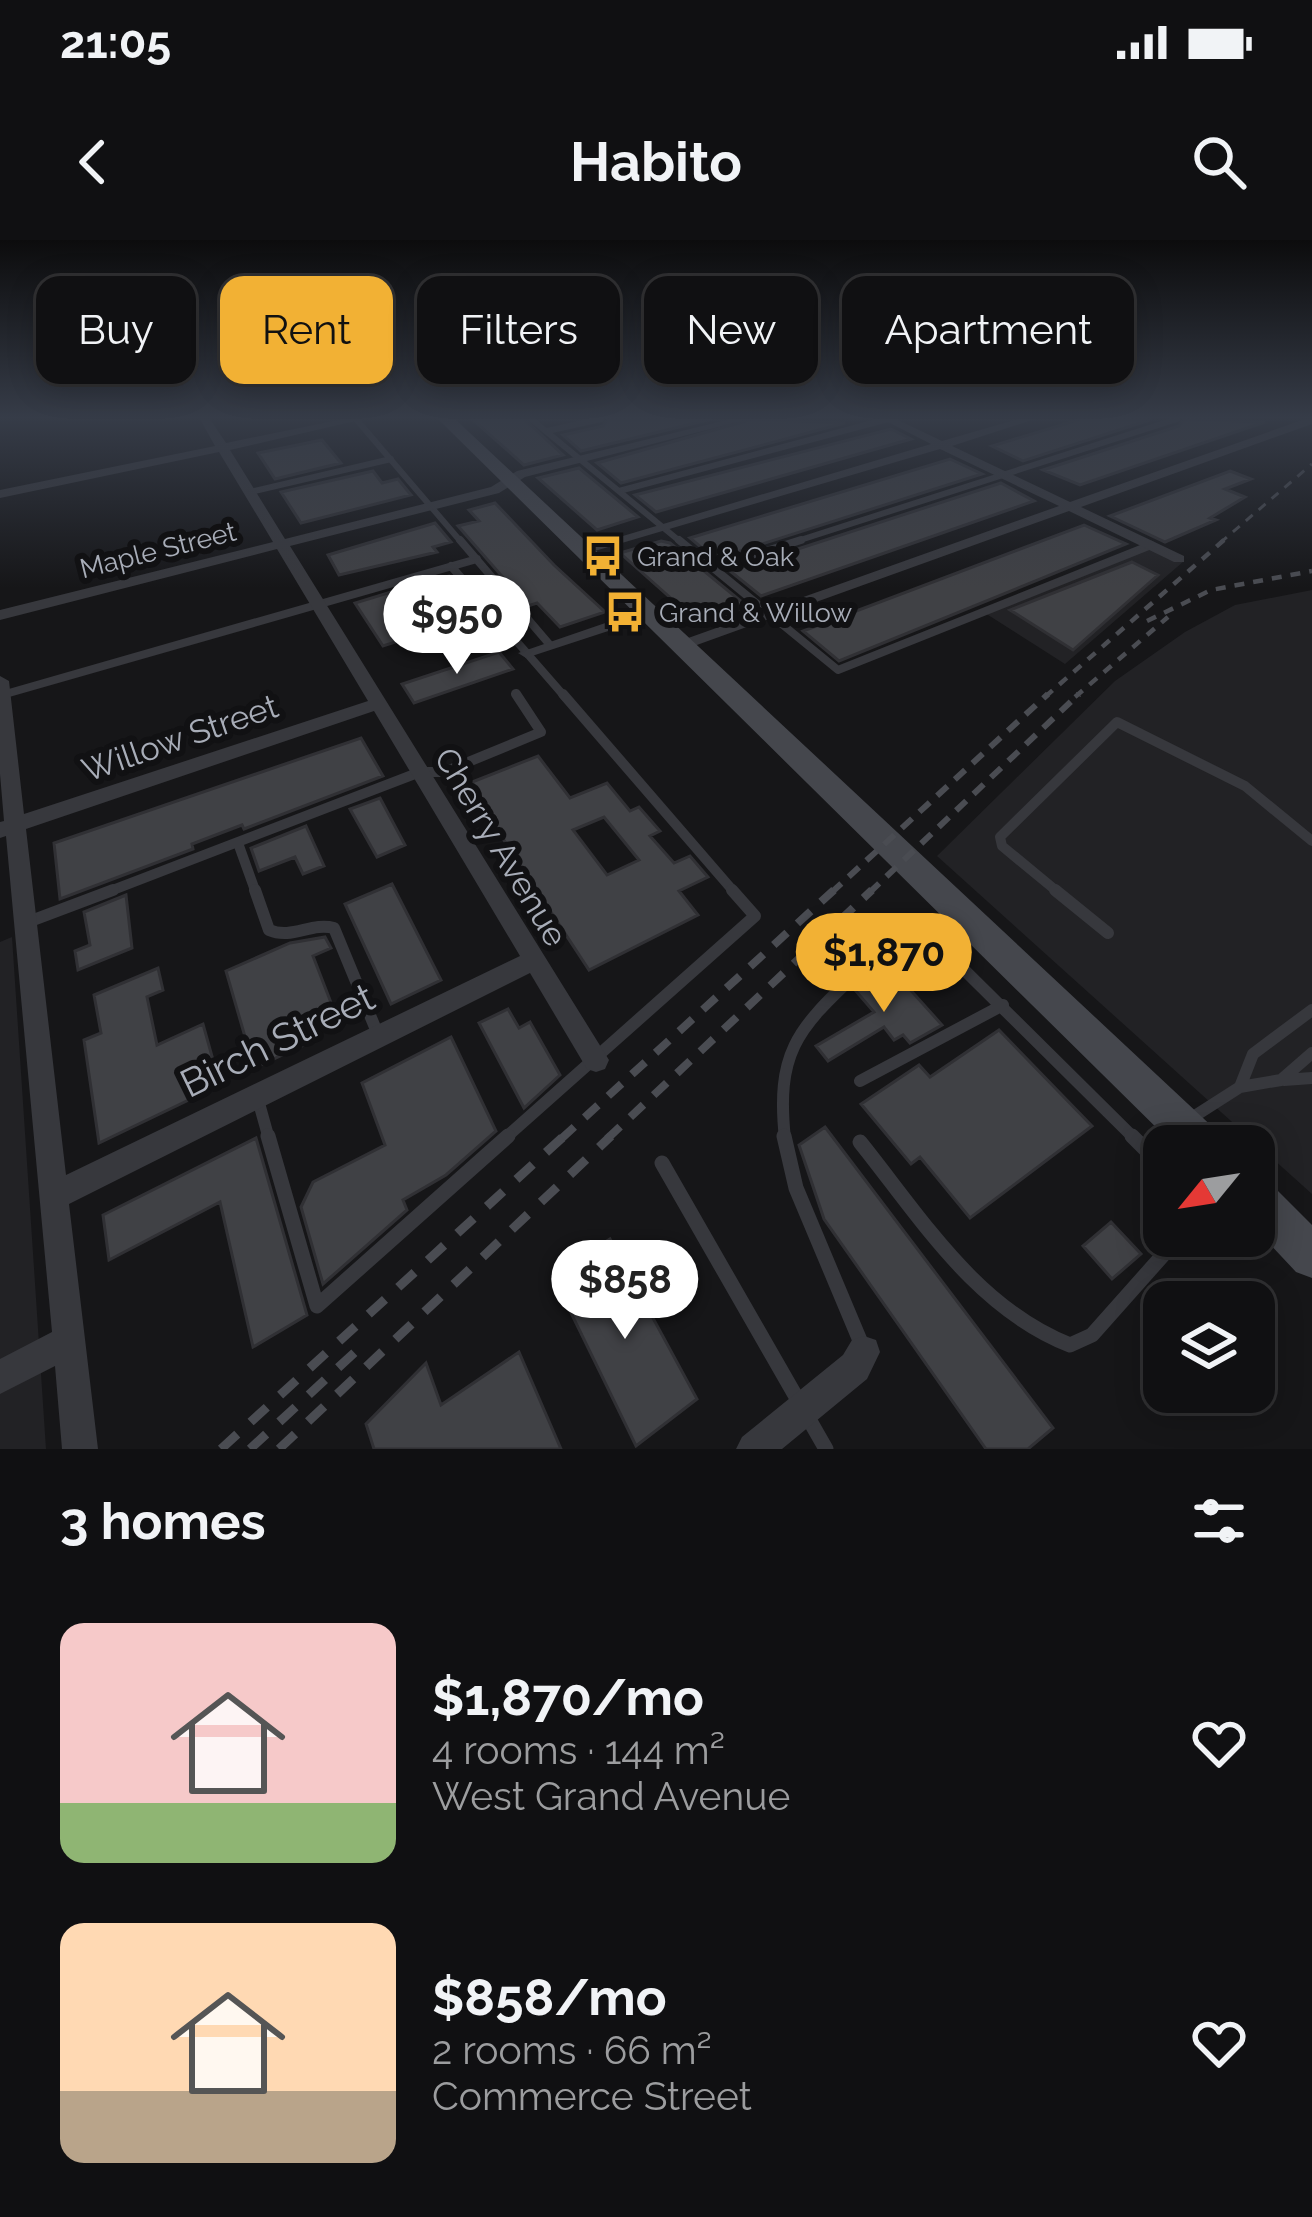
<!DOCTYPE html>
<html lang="en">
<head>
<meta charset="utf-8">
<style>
  body { margin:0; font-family:Raleway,sans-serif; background:#1e1e20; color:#f1f3f6; height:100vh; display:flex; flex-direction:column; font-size:45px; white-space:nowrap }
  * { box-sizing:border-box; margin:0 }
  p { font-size:39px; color:#9c9d9f }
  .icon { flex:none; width:66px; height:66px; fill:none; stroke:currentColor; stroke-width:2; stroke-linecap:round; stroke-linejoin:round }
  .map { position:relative; height:1209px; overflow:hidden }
  .panel { display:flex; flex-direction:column; background:#101012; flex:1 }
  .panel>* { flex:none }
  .guide { position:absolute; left:36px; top:36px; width:1242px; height:108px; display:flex; gap:24px }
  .needle { width:78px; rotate:240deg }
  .buttons { position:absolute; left:1143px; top:885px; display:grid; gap:24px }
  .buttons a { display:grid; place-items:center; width:132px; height:132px; border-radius:24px; background:#101012; box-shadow:0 6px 30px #0003,0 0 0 3px #303032; font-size:60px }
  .price { position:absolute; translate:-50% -102px; padding:0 27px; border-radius:42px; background:#fff; color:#222; font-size:39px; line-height:78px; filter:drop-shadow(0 3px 6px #0008) }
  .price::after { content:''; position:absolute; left:50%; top:72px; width:36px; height:27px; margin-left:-18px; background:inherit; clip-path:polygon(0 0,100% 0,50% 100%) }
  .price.active { background:#f2b134; color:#111 }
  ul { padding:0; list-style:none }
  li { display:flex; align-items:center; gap:36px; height:300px; padding:0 60px }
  li span { display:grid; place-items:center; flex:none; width:336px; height:240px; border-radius:24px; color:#555 }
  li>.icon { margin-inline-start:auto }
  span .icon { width:144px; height:144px; fill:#fffc; stroke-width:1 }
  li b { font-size:51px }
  h2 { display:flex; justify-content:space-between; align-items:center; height:144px; padding:0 60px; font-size:51px }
  .pill { padding:0 42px; border-radius:24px; background:#101012; box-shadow:0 6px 30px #0003,0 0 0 3px #303032; font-size:42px; line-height:108px }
  .pill.active { background:#f2b134; color:#111 }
  .status { display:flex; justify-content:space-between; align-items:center; height:84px; padding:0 60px; background:#101012; direction:ltr }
  .status svg { height:33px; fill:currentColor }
  header { display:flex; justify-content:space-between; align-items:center; height:156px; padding:0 60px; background:#101012; font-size:54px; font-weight:700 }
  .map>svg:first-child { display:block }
</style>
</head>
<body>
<div class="status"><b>21:05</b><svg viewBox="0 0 49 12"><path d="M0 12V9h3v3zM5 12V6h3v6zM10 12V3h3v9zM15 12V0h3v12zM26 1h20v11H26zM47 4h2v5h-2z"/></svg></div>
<header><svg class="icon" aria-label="back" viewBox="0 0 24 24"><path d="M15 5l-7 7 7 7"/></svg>Habito<svg class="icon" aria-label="search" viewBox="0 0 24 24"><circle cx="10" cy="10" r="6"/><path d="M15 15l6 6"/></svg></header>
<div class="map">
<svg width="1312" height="1209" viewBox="0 0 1312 1209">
  <rect width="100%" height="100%" fill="#161618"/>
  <path fill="#222225" d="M1151,305L1184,321L1065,424L985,373Z
    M1312,350V954L937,616L1115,441L1185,392L1235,365Z
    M12,697L46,1209H0V702Z"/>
  <path fill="#404145" stroke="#303034" stroke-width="3" fill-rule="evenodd" d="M472,179H524L563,215L524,225Z
    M608,179H712L581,211L563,195L603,186Z
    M753,179L845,183L621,243L597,223Z
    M1081,179H1153L1023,221L992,206Z
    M1184,179L1265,182L1080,245L1043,230L1179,186Z
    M891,189L911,199L656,272L635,255Z
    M322,200L341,223L275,239L258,213Z
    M950,219L982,234L715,319L690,298Z
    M579,228L638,277L597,290L538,238Z
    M373,231L382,243L398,239L411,255L301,283L281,252Z
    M1230,231L1251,239L1225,249L1245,257L1210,278L1216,280L1165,302L1110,276Z
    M1001,243L1034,261L761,356L730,331Z
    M495,263L554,325L605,372L560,387L537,363L528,366L458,286L479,281L469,270Z
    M435,283L451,302L433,307L437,312L339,335L328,315Z
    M1084,285L1126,304L839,421L803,391Z
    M661,301L670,303L748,367L700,384L620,313Z
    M1132,322L1158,335L1073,410L1010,370Z
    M449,336L482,375L472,383L434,340Z
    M391,352L411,379L401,382L411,397L383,406L355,363Z
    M499,412L513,429L414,463L402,444Z
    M361,498L383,536L244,589L242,585L192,604L193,609L60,659L54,603Z
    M538,516L570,558L607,543L630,571L639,567L660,591L650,596L674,623L690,616L708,637L679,651L698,675L589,730L467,544ZM604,577L639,620L607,635L573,590Z
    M380,558L405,605L377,617L350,569Z
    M306,586L324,626L303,634L295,617L259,631L251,608Z
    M392,644L441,740L391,764L345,664Z
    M126,655L132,708L78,730L75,711L90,705L84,672Z
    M325,697L331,708L313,716L335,773L312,784L317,799L254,828L226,731L290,703Z
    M888,725L942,785L910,803L903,795L894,800L884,787L828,821L816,806L874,772L855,750Z
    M158,728L163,750L147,757L157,805L203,784L220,845L99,903L84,800L101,793L94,755Z
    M508,769L519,788L530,782L560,835L524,868L479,783Z
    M999,790L1092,886L970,978L920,917L911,924L861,864L919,825L930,837Z
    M451,797L496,891L446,935L403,960L407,970L323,1044L301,967L313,942L385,905L362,843Z
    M825,887L1053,1188L1028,1209H986L824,979L799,905Z
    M256,898L307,1075L253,1107L220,962L109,1020L103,975Z
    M1111,982L1141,1014L1112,1039L1083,1006Z
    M610,999L697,1159L636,1206L553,1036Z
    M519,1112L561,1209H374L366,1184L426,1123L441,1165Z"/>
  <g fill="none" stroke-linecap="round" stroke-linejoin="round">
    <path stroke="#37383d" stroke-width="6" d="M356,179L462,303
      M531,179L682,303
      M547,191L601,179
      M619,251L888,179
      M250,252L391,219
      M791,303L1177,179"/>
    <path stroke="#37383d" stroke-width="8" d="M460,300L550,405
      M679,300L838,430L1151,305
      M451,326L565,457
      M713,328L801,300
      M2,455L477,319"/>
    <path stroke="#37383d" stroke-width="10" d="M563,454L735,653
      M238,603L256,653
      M105,653L420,532H444L541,492L516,454
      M1059,653L1002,606L1000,597L1117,482L1245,546L1312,601"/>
    <path stroke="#37383d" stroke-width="12" d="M255,650L269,690C292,700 311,682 334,688L379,797
      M1055,650L1108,693
      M28,682L113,650
      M1284,840L1312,838
      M860,841L1003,765
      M1240,847L1253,814L1312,770
      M257,856L269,899
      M1190,879L1240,847L1281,840L1312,813
      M504,899L755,676L732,650
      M785,899C776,814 796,790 855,735C876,715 899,696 928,694L1135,899"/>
    <path stroke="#37383d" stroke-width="15" d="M268,896L317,1066L508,896
      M784,896L796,948L864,1110
      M1132,896L1164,928
      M860,902C921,978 976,1068 1070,1105L1092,1095L1180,996
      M662,923L826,1209"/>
    <path fill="#37383d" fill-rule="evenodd" d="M200,179H210L226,203L343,179H364L230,210L285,299L491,247L517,231L731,179H749L525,237L499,253L290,306L609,820L605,829L596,832L587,829L530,733L69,964L98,1209H62L55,1126L0,1154V1119L52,1092L6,596L0,598V582L4,581L0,534V436L9,441L24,574L368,461L277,309L0,380V370L273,302L219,212L0,258V250L215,206ZM374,471L520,716L66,935L26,589Z
      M882,179H896L942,201L1018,179H1035L952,206L1070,262L1305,179H1312V184L1081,267L1184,316V322H1174L1069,271L683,410L675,405L677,402L1059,266L940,209L588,313L576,310L931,204Z
      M649,368L657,373L654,376L532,416L526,418L518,413Z
      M864,1096L876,1100L880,1112L867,1139L782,1209H736L742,1197L843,1115L852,1100Z"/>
    <path fill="#45474d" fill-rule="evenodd" d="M438,179H455L1218,892L1224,906H1175Z
      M1254,936L1269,942L1312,985V1038L1296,1032L1254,987Z"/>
    <path stroke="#4a4c52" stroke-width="3" stroke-dasharray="9 8" stroke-linecap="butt" d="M1220,303L1312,224"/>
    <path stroke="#4a4c52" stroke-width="4.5" stroke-dasharray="10 9" stroke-linecap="butt" d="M1147,381L1211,350L1312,331
      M1045,457L1224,300
      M1075,457L1168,377"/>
    <path stroke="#4a4c52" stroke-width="6" stroke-dasharray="14 10" stroke-linecap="butt" d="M831,653L1048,454
      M869,653L1079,454"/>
    <path stroke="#4a4c52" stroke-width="8" stroke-dasharray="18 14" stroke-linecap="butt" d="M561,899L834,650
      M607,899L872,650"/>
    <path stroke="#4a4c52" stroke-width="9" stroke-dasharray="22 18" stroke-linecap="butt" d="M221,1209L564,896
      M250,1209L367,1101
      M279,1209L611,896"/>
  </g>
  <linearGradient id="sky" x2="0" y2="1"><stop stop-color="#0c0c0d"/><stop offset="0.51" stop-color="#363c48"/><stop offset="1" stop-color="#363c48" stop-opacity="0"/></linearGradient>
  <rect width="1312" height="348" fill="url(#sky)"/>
  <defs>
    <g id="bus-bare" transform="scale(3.24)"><path d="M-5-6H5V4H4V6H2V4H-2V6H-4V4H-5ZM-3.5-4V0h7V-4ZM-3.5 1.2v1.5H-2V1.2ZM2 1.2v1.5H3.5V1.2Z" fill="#f2b134" stroke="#111113" stroke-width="2.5" paint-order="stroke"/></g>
  </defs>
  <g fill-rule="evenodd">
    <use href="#bus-bare" x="603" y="316"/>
    <use href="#bus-bare" x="625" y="372"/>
  </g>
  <g text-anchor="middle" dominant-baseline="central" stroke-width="12" stroke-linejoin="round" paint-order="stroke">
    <g font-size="27" fill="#a8adb8" stroke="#111113">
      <text transform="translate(158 310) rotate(-14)">Maple Street</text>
    </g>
    <g font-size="27" fill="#a8adb8" stroke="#111113" text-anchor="start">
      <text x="637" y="316">Grand &amp; Oak</text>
      <text x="659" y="372">Grand &amp; Willow</text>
    </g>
    <g font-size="33" fill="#a8adb8" stroke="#111113">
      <text transform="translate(180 498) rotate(-19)">Willow Street</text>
      <text transform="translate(501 607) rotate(59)">Cherry Avenue</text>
    </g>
    <g font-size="39" fill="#a8adb8" stroke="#111113">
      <text transform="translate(277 800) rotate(-26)">Birch Street</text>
    </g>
  </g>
</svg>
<div class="buttons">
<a><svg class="needle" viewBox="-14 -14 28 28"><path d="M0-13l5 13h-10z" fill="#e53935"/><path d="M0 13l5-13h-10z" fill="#9c9d9f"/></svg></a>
<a><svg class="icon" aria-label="layers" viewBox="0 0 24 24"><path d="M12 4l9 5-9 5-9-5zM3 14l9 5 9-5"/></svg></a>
</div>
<b class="price" style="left:457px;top:437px">$950</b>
<b class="price active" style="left:884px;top:775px">$1,870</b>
<b class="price" style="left:625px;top:1102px">$858</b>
<div class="guide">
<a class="pill">Buy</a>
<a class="pill active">Rent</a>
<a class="pill">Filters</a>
<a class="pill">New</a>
<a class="pill">Apartment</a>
</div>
</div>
<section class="panel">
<h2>3 homes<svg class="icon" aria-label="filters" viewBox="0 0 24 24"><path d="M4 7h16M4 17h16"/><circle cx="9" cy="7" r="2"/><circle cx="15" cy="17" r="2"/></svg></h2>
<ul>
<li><span style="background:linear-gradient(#f6c9c9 75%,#8fb573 0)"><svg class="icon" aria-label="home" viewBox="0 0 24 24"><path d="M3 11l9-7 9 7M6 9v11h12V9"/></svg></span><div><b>$1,870/mo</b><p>4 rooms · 144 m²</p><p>West Grand Avenue</p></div><svg class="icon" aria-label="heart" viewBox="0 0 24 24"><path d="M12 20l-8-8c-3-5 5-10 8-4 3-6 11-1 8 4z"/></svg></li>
<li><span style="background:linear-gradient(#ffd9b3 70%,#b9a48a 0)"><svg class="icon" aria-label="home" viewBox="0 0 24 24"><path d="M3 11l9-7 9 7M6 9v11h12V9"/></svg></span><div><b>$858/mo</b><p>2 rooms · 66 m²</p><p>Commerce Street</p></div><svg class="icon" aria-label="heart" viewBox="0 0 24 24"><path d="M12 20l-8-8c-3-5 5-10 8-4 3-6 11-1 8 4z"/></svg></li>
</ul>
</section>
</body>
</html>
